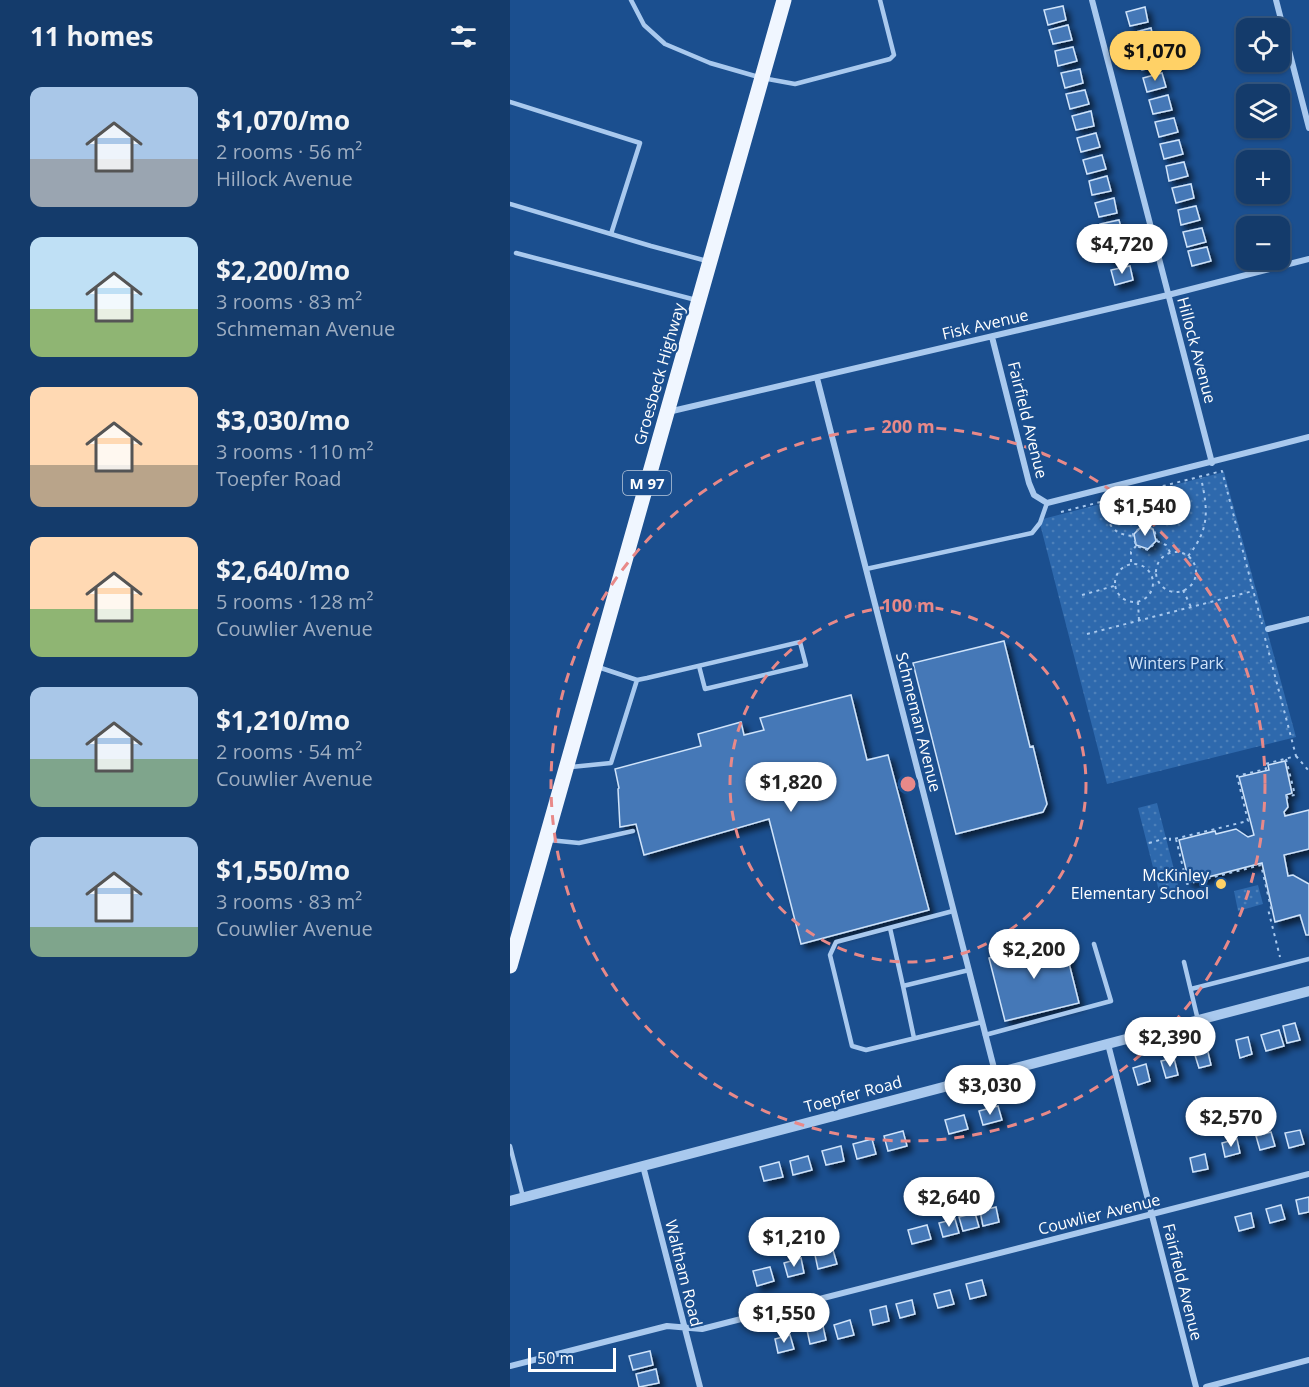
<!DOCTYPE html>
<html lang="en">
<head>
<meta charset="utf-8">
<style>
  body { margin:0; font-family:"Open Sans",sans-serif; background:#214673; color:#f1f3f6; height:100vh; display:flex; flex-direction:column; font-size:22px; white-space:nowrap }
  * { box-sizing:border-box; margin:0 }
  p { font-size:20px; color:#9dadc1 }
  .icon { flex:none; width:33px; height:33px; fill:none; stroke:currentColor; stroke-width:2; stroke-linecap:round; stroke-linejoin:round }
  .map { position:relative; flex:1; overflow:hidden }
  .details { display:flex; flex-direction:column; background:#143b6b; width:510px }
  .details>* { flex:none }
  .fabs { position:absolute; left:726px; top:18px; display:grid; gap:12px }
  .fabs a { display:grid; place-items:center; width:54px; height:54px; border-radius:12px; background:#143b6b; box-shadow:0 2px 4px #0004,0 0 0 2px #33557e; font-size:30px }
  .scale { position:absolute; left:18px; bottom:15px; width:88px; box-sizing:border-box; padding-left:6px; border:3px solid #fff; border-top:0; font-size:16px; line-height:21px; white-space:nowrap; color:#fff; -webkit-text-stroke:4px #1b4f8f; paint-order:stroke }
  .price { position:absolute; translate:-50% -51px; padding:0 14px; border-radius:21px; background:#fff; color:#222; font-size:20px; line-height:39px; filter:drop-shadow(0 2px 3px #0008) }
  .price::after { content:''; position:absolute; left:50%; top:36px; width:18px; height:14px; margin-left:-9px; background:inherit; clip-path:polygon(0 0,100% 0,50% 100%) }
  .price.selected { background:#ffd166; color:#111 }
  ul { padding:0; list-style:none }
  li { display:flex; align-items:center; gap:18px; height:150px; padding:0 30px }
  li span { display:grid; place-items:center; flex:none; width:168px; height:120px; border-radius:12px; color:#555 }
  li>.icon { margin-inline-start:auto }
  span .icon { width:72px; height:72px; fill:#fffc; stroke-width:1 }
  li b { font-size:26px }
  h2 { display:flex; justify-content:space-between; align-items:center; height:72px; padding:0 30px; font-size:26px }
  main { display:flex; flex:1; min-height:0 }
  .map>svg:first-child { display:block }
</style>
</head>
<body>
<main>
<section class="details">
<h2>11 homes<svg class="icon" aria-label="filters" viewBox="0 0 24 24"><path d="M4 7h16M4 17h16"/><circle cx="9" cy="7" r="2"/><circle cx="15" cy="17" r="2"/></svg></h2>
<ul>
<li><span style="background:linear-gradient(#a9c7e8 60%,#9aa5b1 0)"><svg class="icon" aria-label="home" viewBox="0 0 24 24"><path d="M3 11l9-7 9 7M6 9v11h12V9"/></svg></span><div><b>$1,070/mo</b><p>2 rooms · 56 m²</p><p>Hillock Avenue</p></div></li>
<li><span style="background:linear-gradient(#bfe0f5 60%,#8fb573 0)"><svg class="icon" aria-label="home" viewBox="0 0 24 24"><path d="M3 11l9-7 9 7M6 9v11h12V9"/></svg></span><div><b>$2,200/mo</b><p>3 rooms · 83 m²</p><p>Schmeman Avenue</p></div></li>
<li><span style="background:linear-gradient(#ffd9b3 65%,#b9a48a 0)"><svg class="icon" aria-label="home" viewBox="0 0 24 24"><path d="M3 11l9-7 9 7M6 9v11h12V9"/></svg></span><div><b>$3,030/mo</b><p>3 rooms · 110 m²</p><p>Toepfer Road</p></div></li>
<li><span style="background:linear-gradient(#ffd9b3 60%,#8fb573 0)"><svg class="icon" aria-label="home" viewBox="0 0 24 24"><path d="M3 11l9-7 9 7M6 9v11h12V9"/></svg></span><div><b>$2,640/mo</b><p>5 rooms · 128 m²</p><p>Couwlier Avenue</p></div></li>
<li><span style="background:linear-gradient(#a9c7e8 60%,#7fa58c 0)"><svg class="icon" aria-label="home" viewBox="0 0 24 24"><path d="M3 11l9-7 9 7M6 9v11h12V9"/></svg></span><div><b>$1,210/mo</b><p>2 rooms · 54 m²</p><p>Couwlier Avenue</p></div></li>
<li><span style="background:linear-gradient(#a9c7e8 75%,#7fa58c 0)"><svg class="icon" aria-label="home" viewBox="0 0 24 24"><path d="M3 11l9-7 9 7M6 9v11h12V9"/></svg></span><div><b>$1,550/mo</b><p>3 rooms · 83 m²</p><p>Couwlier Avenue</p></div></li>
</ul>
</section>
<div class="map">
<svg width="799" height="1387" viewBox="0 0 799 1387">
  <defs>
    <pattern id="park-dots" width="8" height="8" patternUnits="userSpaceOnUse" patternTransform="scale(1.5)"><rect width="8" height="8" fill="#2e69ad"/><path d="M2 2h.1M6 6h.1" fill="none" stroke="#4d80b9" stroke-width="1.8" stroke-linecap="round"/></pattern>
    <filter id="shadow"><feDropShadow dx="5" dy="5" stdDeviation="3" flood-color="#0009"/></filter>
  </defs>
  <rect width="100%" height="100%" fill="#1b4f8f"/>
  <path fill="url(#park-dots)" d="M714,472L786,737L597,784L529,520Z
    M647,803L669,889L650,895L628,808Z
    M748,885L753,904L728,911L724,891Z"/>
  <path fill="#4478b7" stroke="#cfe3fa" stroke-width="1.5" filter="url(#shadow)" d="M553,6L556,20L538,25L534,10Z
    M635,7L638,22L620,26L616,12Z
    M558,25L562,40L543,44L539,30Z
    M641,28L644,43L626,48L622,33Z
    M563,47L567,61L548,66L545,51Z
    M647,51L650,65L632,70L628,55Z
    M570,69L573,83L555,88L551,73Z
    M652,73L656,87L637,92L633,78Z
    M575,90L579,104L560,109L556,94Z
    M658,95L662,110L643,114L639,100Z
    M581,111L584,126L566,130L562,116Z
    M664,118L668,132L649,137L645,122Z
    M586,133L590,147L571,152L567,138Z
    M669,140L673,154L654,159L650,144Z
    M592,155L596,169L577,174L573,160Z
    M674,162L678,176L659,181L656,166Z
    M597,176L601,191L582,195L579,181Z
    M681,184L684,198L666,203L662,188Z
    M604,198L607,213L589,217L585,203Z
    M686,206L690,220L671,225L668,210Z
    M609,220L613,234L594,239L590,224Z
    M692,228L696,242L677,247L673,232Z
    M615,241L618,255L600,260L596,245Z
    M697,247L701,261L682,266L678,251Z
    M620,266L623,280L605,285L601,270Z
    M632,526L643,529L646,541L638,549L626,545L624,534Z
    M494,641L520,747L523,746L537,804L533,812L446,834L403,663Z
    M341,695L357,760L378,755L419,910L291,944L259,819L134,855L126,824L110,827L108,789L109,788L105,769L191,746L188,734L231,722L234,735L254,730L250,718Z
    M775,761L782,793L776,795L778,807L774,812L775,816L799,810V849L774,855L778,876L783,875L799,884V935H796L790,915L765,922L752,863L679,882L669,840L705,831L706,834L726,829L738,837L744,835L729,777L759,770L758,765Z
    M553,939L569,1003L495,1021L479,958Z
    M785,1023L790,1040L777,1043L773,1026Z
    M769,1030L774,1046L756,1051L751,1035Z
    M738,1037L742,1054L730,1058L726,1040Z
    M697,1048L701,1065L689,1068L684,1052Z
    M664,1058L668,1075L656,1078L651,1061Z
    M636,1064L640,1081L628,1085L623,1068Z
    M488,1106L492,1120L473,1125L469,1111Z
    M454,1115L458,1129L439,1134L435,1120Z
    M790,1130L794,1144L779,1148L775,1133Z
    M393,1131L397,1146L378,1151L374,1136Z
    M761,1132L765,1146L750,1150L746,1136Z
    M362,1139L366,1154L347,1159L343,1144Z
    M727,1139L730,1153L715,1157L712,1143Z
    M331,1146L334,1161L316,1165L312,1151Z
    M695,1154L698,1169L683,1172L680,1158Z
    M298,1156L302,1170L283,1175L280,1161Z
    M269,1162L273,1177L254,1181L250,1167Z
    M799,1197V1212L789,1214L786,1200Z
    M771,1205L775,1219L760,1223L756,1209Z
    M486,1207L489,1222L473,1226L470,1211Z
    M465,1213L469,1227L453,1231L449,1217Z
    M741,1213L744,1227L729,1231L725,1217Z
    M445,1219L449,1233L433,1237L429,1223Z
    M417,1225L421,1239L402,1244L398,1230Z
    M323,1250L327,1264L308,1269L305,1255Z
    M291,1258L294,1273L278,1277L274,1263Z
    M260,1267L264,1281L247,1286L243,1271Z
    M472,1280L476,1295L460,1299L456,1284Z
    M440,1290L444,1304L428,1308L424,1294Z
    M402,1300L405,1314L390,1318L386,1304Z
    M376,1306L379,1321L363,1325L360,1310Z
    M340,1320L344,1335L328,1339L324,1325Z
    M313,1326L316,1340L300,1344L297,1330Z
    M280,1335L284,1349L268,1353L265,1339Z
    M140,1351L143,1365L123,1370L119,1356Z
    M146,1369L149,1383L129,1387L126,1374Z"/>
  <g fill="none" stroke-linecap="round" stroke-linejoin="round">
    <path stroke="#a9c9ee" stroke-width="2" stroke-dasharray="3 4.5" stroke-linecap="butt" d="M593,503C597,522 601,535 624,536
      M551,512L712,471L752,624
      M632,526L644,529L647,541L638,550L626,546L623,534Z
      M647,541L656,545L660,552
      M646 572a20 20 0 1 1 40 0a20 20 0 1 1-40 0Z
      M678,556C700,529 698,510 691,478
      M621,562V552L626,546
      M605 583a19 19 0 1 1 38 0a19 19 0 1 1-38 0Z
      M673,590L681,607
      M572,595L604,586
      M628,602L629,620
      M577,634L743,591
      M786,756L799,771
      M776,759L785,795L777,796L778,800
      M666,839L677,884L751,865L761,908L758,909L770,957
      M639,843L660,837V840L738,821L727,776L756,769L755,764L786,756L755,638"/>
    <path stroke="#a9c9ee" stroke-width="4.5" d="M121,0L134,25L155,44L200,63L252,78L285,84L380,59L384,55L370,0
      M0,102L130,143L101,234
      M0,204L141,246L197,261
      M6,253L186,300
      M356,569L522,533L530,523L537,503
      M127,680L137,678L290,642L296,665L195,689L189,666
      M61,767L101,763L127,680L88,667
      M39,840L69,843L123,831
      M443,911L326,942L320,955L342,1046L356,1050L472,1022
      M380,928L393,986L459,970
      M674,962L688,1020
      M393,986L404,1038
      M681,989L799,959
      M475,1035L601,1001L584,944
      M0,1146L13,1197"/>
    <path stroke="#a9c9ee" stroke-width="6" d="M582,0L702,463
      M766,0L799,128
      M482,337L519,483L524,495L537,503L799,437
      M307,378L485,1072
      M158,412L658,295L799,259
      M758,629L799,619
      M598,1044L686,1387
      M133,1166L190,1387
      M0,1366L157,1326L192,1329L799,1174
      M696,1387L799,1360"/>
    <path stroke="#a9c9ee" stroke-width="10" d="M0,1201L799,991"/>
    <path stroke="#f0f6ff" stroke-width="15" d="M0,966L274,0"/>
  </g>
  <g fill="none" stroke="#e88989" stroke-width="3" stroke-dasharray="10 8">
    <circle cx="398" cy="784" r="178"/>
    <circle cx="398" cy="784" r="357"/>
  </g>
  <circle fill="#ffd166" stroke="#1b4f8f" stroke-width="2" cx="711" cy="884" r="6"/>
  <g text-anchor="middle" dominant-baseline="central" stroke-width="4.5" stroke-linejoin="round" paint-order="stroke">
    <rect fill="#1b4f8f" stroke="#bbcadd" stroke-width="1.5" x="113" y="471" width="48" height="24" rx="4.5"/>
    <g font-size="15" font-weight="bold" fill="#fff">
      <text x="137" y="483">M 97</text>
    </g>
    <g font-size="16" fill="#fff" stroke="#1b4f8f">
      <text transform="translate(475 324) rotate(-13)">Fisk Avenue</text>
      <text transform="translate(687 350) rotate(75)">Hillock Avenue</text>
      <text transform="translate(149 374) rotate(-74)">Groesbeck Highway</text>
      <text transform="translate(518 420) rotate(76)">Fairfield Avenue</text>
      <text transform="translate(409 722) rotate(76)">Schmeman Avenue</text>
      <text transform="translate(343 1094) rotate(-15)">Toepfer Road</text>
      <text transform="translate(589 1214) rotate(-14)">Couwlier Avenue</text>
      <text transform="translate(174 1273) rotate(76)">Waltham Road</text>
      <text transform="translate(673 1282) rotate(76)">Fairfield Avenue</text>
    </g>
    <g font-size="16" fill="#cfe3fa" stroke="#1b4f8f">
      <text x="666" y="663">Winters Park</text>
    </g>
    <g font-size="16" fill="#fff" stroke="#1b4f8f" text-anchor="end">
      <text x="699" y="875">McKinley<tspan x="699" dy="18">Elementary School</tspan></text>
    </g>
  </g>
  <circle cx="398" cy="784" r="9" fill="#e88989" stroke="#1b4f8f" stroke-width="3"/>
  <g font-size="18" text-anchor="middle" font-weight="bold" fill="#e88989" stroke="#1b4f8f" stroke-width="4.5" stroke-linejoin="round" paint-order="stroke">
    <text x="398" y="433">200 m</text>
    <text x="398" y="612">100 m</text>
  </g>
</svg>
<div class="fabs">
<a><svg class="icon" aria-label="locate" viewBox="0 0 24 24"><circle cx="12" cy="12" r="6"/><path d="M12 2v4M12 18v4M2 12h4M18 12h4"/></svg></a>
<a><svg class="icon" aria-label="layers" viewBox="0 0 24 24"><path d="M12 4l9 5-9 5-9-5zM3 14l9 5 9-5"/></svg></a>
<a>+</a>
<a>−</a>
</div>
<div class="scale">50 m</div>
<b class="price selected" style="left:645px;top:82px">$1,070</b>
<b class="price" style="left:612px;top:275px">$4,720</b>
<b class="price" style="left:635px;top:537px">$1,540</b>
<b class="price" style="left:281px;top:813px">$1,820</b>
<b class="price" style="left:524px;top:980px">$2,200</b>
<b class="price" style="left:660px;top:1068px">$2,390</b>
<b class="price" style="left:480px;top:1116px">$3,030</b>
<b class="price" style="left:721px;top:1148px">$2,570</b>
<b class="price" style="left:439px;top:1228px">$2,640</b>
<b class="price" style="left:284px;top:1268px">$1,210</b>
<b class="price" style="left:274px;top:1344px">$1,550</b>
</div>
</main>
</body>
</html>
